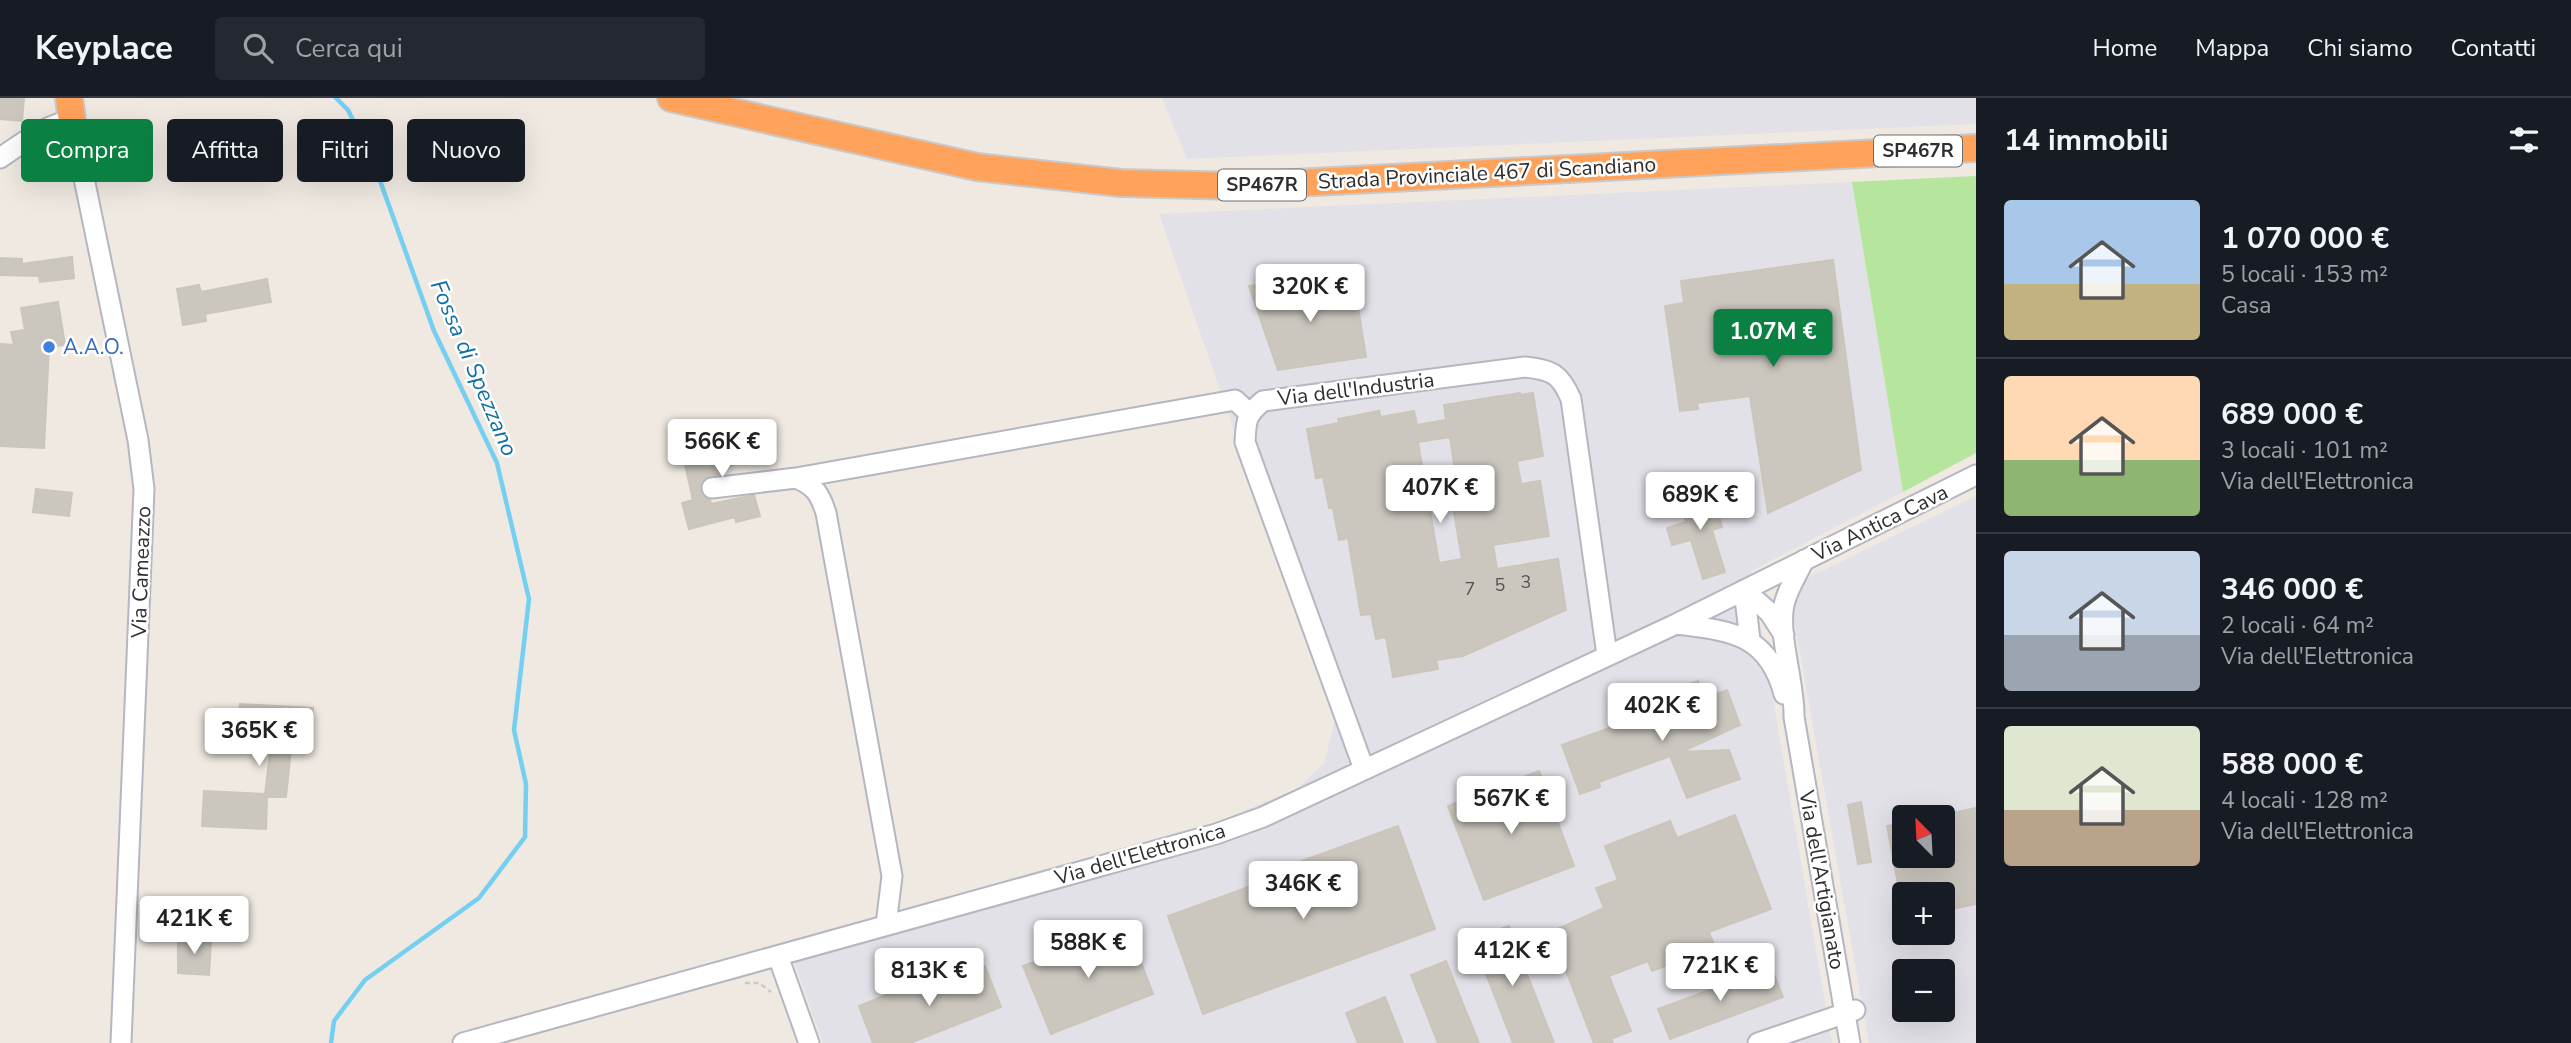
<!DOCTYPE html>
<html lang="it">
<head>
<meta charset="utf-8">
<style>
  body { margin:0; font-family:"Nunito Sans",sans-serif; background:#242831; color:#f1f3f6; height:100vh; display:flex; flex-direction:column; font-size:26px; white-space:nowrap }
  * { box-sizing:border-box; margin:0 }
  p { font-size:23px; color:#9ea1a6 }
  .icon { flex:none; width:38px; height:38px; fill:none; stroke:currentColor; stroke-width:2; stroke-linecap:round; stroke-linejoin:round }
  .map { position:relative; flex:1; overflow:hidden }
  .side { display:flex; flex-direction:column; background:#171b24; width:595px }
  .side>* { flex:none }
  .guide { position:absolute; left:21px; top:21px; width:665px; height:63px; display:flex; gap:14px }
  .needle { width:46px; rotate:336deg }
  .tools { position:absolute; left:1892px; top:707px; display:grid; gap:14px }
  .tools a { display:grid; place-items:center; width:63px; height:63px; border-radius:7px; background:#171b24; box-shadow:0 7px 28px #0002; font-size:35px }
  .price { position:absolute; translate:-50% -60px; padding:0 16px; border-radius:7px; background:#fff; color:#222; font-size:23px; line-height:46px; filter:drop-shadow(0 2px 4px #0008) }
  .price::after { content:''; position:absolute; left:50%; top:42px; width:21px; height:16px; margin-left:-10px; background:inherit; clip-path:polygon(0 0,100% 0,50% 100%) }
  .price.current { background:#0b8043; color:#fff }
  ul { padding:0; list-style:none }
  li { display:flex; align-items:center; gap:21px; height:175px; padding:0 28px }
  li+li { border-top:2px solid #363941 }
  li span { display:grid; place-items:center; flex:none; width:196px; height:140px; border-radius:7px; color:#555 }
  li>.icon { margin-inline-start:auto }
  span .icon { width:84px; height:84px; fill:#fffc; stroke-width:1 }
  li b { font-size:30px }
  h2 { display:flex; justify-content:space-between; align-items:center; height:84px; padding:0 28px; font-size:30px }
  .pill { padding:0 24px; border-radius:7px; background:#171b24; box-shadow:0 7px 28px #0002; font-size:24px; line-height:63px }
  .pill.current { background:#0b8043; color:#fff }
  header { display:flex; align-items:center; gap:42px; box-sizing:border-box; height:98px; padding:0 35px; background:#171b24; border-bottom:2px solid #363941 }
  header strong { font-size:33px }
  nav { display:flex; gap:38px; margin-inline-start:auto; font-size:24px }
  .search { width:490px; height:63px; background:#242831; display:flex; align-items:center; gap:18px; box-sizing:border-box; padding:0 24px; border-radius:7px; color:#9ea1a6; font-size:26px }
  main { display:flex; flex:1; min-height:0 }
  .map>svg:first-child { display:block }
</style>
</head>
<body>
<header>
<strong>Keyplace</strong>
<div class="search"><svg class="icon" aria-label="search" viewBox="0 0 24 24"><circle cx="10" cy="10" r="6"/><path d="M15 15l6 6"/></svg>Cerca qui</div>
<nav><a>Home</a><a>Mappa</a><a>Chi siamo</a><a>Contatti</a></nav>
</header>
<main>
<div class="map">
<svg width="1976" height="945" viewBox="0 0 1976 945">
  <rect width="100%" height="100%" fill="#efe9e1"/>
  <path fill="#e3e1e8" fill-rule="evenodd" d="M1162,0H1976V26L1187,61Z
    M1852,84L1903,394L1751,473L1832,945H823L787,844L1218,724L1298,690L1324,665L1335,624L1159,116Z
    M1976,398V945H1869L1793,515L1803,482ZM1904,719H1942V758H1904ZM1904,796H1942V835H1904ZM1904,873H1942V912H1904Z"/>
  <path fill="#b6e59e" d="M1976,78V355L1903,394L1852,84Z"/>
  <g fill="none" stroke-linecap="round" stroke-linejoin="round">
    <path stroke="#75cff0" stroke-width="4.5" d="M331,945L334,923L365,882L479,800L525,739L526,686L514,632L529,501L497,365L434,233L373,63L348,12L336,0"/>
  </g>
  <path fill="#cbc7bf" stroke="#cbc5ba" stroke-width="2" fill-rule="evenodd" d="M0,0H24L22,23L0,21Z
    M72,159L74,180L40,184L39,178L0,177L1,160L22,161V166Z
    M1833,162L1861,372L1768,415L1750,298L1697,305L1698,311L1680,313L1665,208L1684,205L1681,183Z
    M267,181L271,204L205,216L206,223L183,227L177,191L199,187L201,194Z
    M1290,182L1292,194L1354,184L1366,259L1278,272L1249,188Z
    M58,204L65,247L49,249L44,350L0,348V246L14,247L11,234L25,232L21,210Z
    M1520,295V297L1533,295L1543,358L1517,363L1521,386L1540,383L1549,438L1493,447L1497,471L1558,461L1566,512L1463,558L1436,562L1438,571L1393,579L1386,539L1376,541L1371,516L1361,517L1348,440L1339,442L1333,410H1329L1323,379L1316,380L1307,331L1339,325L1338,321L1379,313L1381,319L1414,313L1417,327L1446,322L1444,307ZM1450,339L1457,386L1426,392L1418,344ZM1452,403L1462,461L1439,465L1429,407Z
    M769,335L774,357L719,370L721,377L705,380L700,391L702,397L710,402L711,406L754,397L760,418L736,424L735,419L689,431L682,405L693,402L684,362L701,359L699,350L704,349L703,344L723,340L724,345Z
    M36,391L72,395L69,418L33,414Z
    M1712,394L1722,429L1712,432L1725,474L1703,481L1691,442L1672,447L1667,430L1686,424L1679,403Z
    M1698,583L1704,601L1727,592L1740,627L1681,654L1729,652L1740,681L1687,700L1670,658L1599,684L1600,689L1580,696L1562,647L1653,614L1648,601Z
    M240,606L313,610L312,633L293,632L286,699H267L266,731L202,728L204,693L265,696L273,631L238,629Z
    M1539,673L1574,768L1484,802L1448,708Z
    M1861,704L1871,764L1858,766L1848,707Z
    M1976,710V806L1942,813V796H1900L1887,728L1904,725V758H1942V717Z
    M1735,717L1771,811L1709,834L1715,849L1652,873L1648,863L1609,878L1631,933L1611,941L1613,945H1594L1551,834L1604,810L1596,790L1618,782L1605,748L1670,723L1677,740Z
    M1398,728L1435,831L1203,916L1168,818L1290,774L1288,768Z
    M1127,828L1153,896L1051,936L1023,868Z
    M1509,828L1517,851L1554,945H1513L1481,863L1473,840Z
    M178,840L211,842L209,877L178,875Z
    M1446,863L1465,911L1479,945H1438L1411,877Z
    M985,868L1001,909L910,945H873L859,908L921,883L924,891Z
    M1771,869L1783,899L1670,941L1658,911Z
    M1385,899L1403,945H1358L1346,915Z"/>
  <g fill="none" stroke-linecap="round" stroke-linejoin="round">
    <g stroke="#b4b7c1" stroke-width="23">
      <path id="minor" d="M0,60C23,45 44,27 72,22L138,342L144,391L121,945
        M796,380C815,388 820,396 826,415L892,778L886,827
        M712,390L796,380L1235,302L1249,315
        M1804,462C1798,475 1789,489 1785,503C1776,532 1795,585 1794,619L1850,945
        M1744,492L1769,514L1784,537
        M1744,492L1750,542
        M1676,526C1730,533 1768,535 1784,596
        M1364,671L1245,344C1246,322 1246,317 1263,303L1525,269C1553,272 1560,276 1571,301L1607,557
        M778,858L809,945
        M463,945L1216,736L1263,719L1676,526L1976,377
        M1758,945L1855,912"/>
    </g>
    <g stroke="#c9c9c9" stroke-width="30">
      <path id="highway" d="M69,0L72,22
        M671,0L977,69L1121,85L1237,88L1976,50"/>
    </g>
    <path stroke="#c9c9c9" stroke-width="2.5" stroke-dasharray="5 3.5" stroke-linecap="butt" d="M745,885H759L771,894"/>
    <use href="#minor" stroke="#fff" stroke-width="19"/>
    <use href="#highway" stroke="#ffa35c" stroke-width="26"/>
  </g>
  <circle fill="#3f7fe0" stroke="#fff" stroke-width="2.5" cx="49" cy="249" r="7"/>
  <g text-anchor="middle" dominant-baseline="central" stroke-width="5" stroke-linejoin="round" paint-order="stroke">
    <g font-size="18" fill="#555452">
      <text x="1526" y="484">3</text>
      <text x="1500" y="487">5</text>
      <text x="1470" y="491">7</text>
    </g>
    <g fill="#fff" stroke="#6d6d6d" stroke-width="2">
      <rect x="1874" y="37.5" width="88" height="31" rx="5"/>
      <rect x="1218" y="71.5" width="88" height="31" rx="5"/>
    </g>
    <g font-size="19" font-weight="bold" fill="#2e2e2e">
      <text x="1918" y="53">SP467R</text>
      <text x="1262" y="87">SP467R</text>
    </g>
    <g font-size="21" fill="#2e2e2e" stroke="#fff">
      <text transform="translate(1487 75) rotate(-3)">Strada Provinciale 467 di Scandiano</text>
      <text transform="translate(1356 291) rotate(-7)">Via dell'Industria</text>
      <text transform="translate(1880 425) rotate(-26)">Via Antica Cava</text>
      <text transform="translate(141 474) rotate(-88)">Via Cameazzo</text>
      <text transform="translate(1140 756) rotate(-16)">Via dell'Elettronica</text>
      <text transform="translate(1822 782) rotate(80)">Via dell'Artigianato</text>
    </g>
    <g font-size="21" fill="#366cbe" stroke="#fff" text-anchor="start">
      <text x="63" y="249">A.A.O.</text>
    </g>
    <g font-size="23" font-style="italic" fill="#0d6fa3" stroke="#fff">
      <text transform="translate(474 270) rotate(67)">Fossa di Spezzano</text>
    </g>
  </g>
</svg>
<div class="tools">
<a><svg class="needle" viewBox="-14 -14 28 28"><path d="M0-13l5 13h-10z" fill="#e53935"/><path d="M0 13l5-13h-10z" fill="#9ea1a6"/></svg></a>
<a>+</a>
<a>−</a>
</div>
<b class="price" style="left:1310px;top:226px">320K €</b>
<b class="price current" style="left:1773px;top:271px">1.07M €</b>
<b class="price" style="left:722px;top:381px">566K €</b>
<b class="price" style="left:1440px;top:427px">407K €</b>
<b class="price" style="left:1700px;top:434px">689K €</b>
<b class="price" style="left:1662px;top:645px">402K €</b>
<b class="price" style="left:259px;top:670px">365K €</b>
<b class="price" style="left:1511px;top:738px">567K €</b>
<b class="price" style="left:1303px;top:823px">346K €</b>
<b class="price" style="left:194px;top:858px">421K €</b>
<b class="price" style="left:1088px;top:882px">588K €</b>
<b class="price" style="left:1512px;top:890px">412K €</b>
<b class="price" style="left:1720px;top:905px">721K €</b>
<b class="price" style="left:929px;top:910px">813K €</b>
<div class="guide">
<a class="pill current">Compra</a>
<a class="pill">Affitta</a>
<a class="pill">Filtri</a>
<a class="pill">Nuovo</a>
</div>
</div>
<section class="side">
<h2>14 immobili<svg class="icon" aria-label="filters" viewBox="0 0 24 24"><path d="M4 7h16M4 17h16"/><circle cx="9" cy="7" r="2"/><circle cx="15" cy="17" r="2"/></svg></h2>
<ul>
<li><span style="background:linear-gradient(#a9c7e8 60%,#c2b280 0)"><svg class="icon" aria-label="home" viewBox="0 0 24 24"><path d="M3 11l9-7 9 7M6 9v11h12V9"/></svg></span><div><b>1 070 000 €</b><p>5 locali · 153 m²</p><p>Casa</p></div></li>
<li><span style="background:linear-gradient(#ffd9b3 60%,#8fb573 0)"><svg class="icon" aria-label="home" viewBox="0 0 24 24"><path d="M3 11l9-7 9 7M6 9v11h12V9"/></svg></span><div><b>689 000 €</b><p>3 locali · 101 m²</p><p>Via dell'Elettronica</p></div></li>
<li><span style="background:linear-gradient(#c9d6e8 60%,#9aa5b1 0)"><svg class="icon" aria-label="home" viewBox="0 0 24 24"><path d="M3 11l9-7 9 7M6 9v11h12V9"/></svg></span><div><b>346 000 €</b><p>2 locali · 64 m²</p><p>Via dell'Elettronica</p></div></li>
<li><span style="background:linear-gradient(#dfe7d0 60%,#b9a48a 0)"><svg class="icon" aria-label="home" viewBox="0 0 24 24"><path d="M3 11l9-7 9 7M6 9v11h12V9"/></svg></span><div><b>588 000 €</b><p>4 locali · 128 m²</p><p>Via dell'Elettronica</p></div></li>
</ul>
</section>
</main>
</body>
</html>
